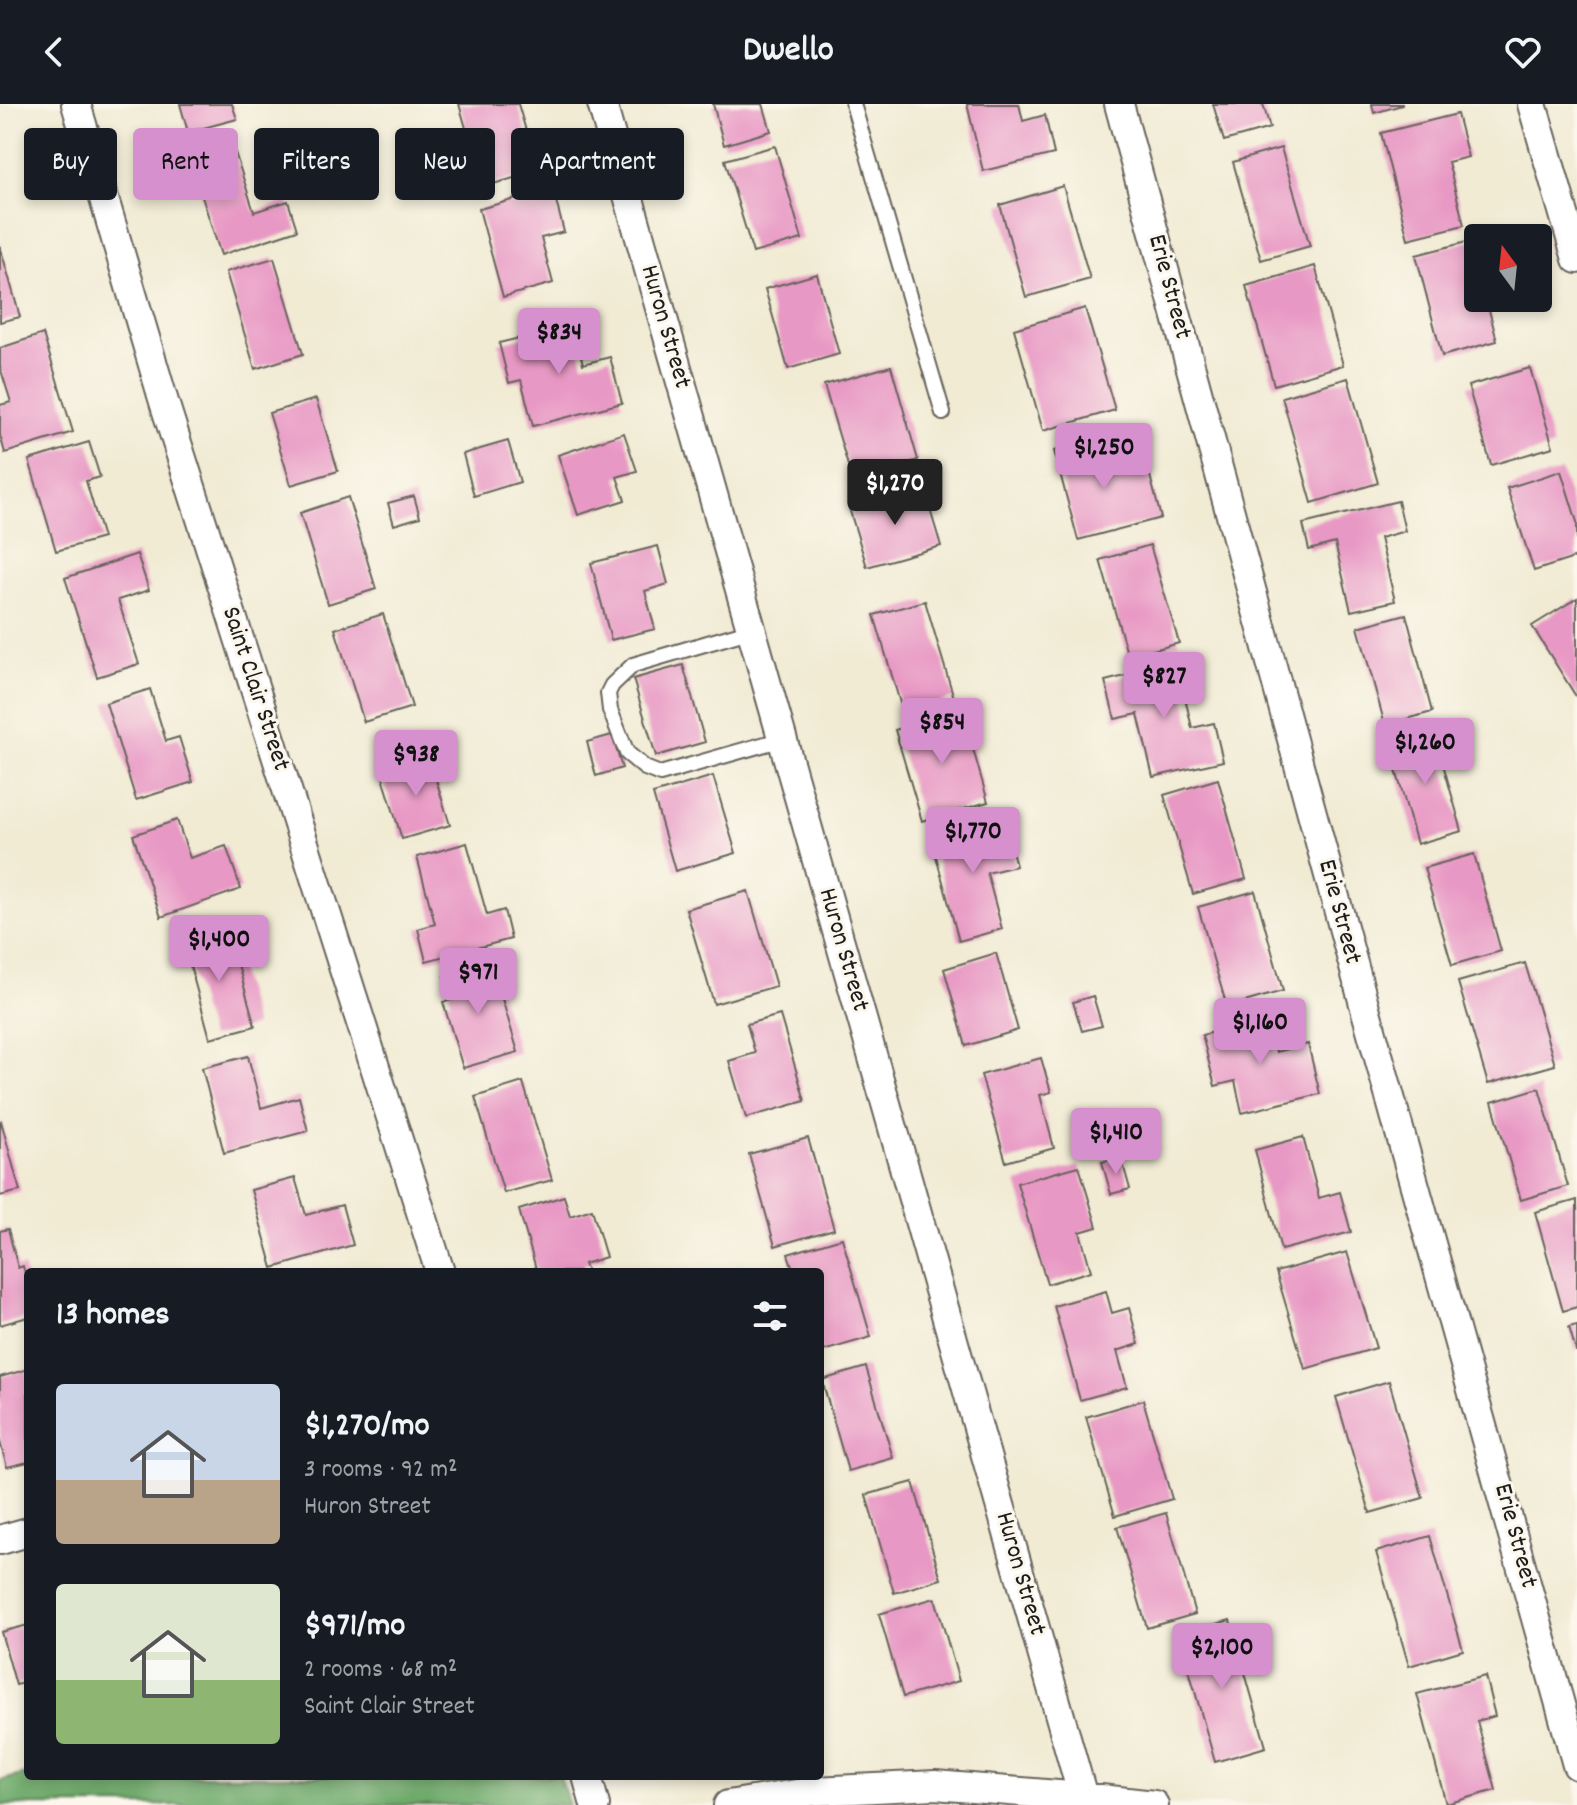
<!DOCTYPE html>
<html lang="en">
<head>
<meta charset="utf-8">
<style>
  body { margin:0; font-family:Dekko,sans-serif; background:#20242c; color:#f1f3f6; height:100vh; display:flex; flex-direction:column; font-size:30px; white-space:nowrap }
  * { box-sizing:border-box; margin:0 }
  p { font-size:26px; color:#9ea1a6 }
  .icon { flex:none; width:44px; height:44px; fill:none; stroke:currentColor; stroke-width:2; stroke-linecap:round; stroke-linejoin:round }
  .map { position:relative; flex:1; overflow:hidden }
  .drawer { position:absolute; left:24px; top:1164px; width:800px; height:512px; display:flex; flex-direction:column; background:#171b24; border-radius:8px; box-shadow:0 4px 12px #0003 }
  .drawer>* { flex:none }
  .hud { position:absolute; left:24px; top:24px; width:800px; height:72px; display:flex; gap:16px }
  .needle { width:52px; rotate:345deg }
  .fabs { position:absolute; left:1464px; top:120px; display:grid; gap:16px }
  .fabs a { display:grid; place-items:center; width:88px; height:88px; border-radius:8px; background:#171b24; box-shadow:0 4px 12px #0003; font-size:40px }
  .price { position:absolute; translate:-50% -68px; padding:0 18px; border-radius:8px; background:#d690ce; color:#111; font-size:26px; line-height:52px; filter:drop-shadow(0 2px 4px #0008) }
  .price::after { content:''; position:absolute; left:50%; top:48px; width:24px; height:18px; margin-left:-12px; background:inherit; clip-path:polygon(0 0,100% 0,50% 100%) }
  .price.selected { background:#222; color:#fff }
  ul { padding:0; list-style:none }
  li { display:flex; align-items:center; gap:24px; height:200px; padding:0 32px }
  li span { display:grid; place-items:center; flex:none; width:224px; height:160px; border-radius:8px; color:#555 }
  li>.icon { margin-inline-start:auto }
  span .icon { width:96px; height:96px; fill:#fffc; stroke-width:1 }
  li b { font-size:34px }
  h2 { display:flex; justify-content:space-between; align-items:center; height:96px; padding:0 32px; font-size:34px }
  .pill { padding:0 28px; border-radius:8px; background:#171b24; box-shadow:0 4px 12px #0003; font-size:28px; line-height:72px }
  .pill.selected { background:#d690ce; color:#111 }
  header { display:flex; justify-content:space-between; align-items:center; height:104px; padding:0 32px; background:#171b24; font-size:36px; font-weight:800 }
  .map>svg:first-child { display:block }
</style>
</head>
<body>
<header><svg class="icon" aria-label="back" viewBox="0 0 24 24"><path d="M15 5l-7 7 7 7"/></svg>Dwello<svg class="icon" aria-label="heart" viewBox="0 0 24 24"><path d="M12 20l-8-8c-3-5 5-10 8-4 3-6 11-1 8 4z"/></svg></header>
<div class="map">
<svg width="1577" height="1701" viewBox="0 0 1577 1701">
  <rect width="100%" height="100%" fill="#fbf7ec"/>
  <filter id="ink" filterUnits="userSpaceOnUse"><feTurbulence type="fractalNoise" baseFrequency=".0125" numOctaves="2"/><feDisplacementMap in="SourceGraphic" scale="16" xChannelSelector="R" yChannelSelector="G"/><feConvolveMatrix kernelMatrix="1 2 1 2 8 2 1 2 1" color-interpolation-filters="sRGB"/></filter>
  <filter id="wash" filterUnits="userSpaceOnUse"><feTurbulence type="fractalNoise" baseFrequency=".006" numOctaves="4" result="noise"/><feDisplacementMap in="SourceGraphic" scale="32" xChannelSelector="R" yChannelSelector="G"/><feGaussianBlur stdDeviation="1.8" result="paint"/><feColorMatrix in="noise" values="0 0 0 0 0 0 0 0 0 0 0 0 0 0 0 0 0 1.4 0 .05"/><feComposite in="paint" operator="in"/></filter>
  <g filter="url(#wash)">
    <rect width="100%" height="100%" fill="#f1ebd4"/>
    <path fill="#6eaa6a" stroke="#456343" stroke-width="2" d="M28,1669V1672H560L569,1701H0V1677Z"/>
    <g id="blocks">
      <path fill="#e898c4" d="M180,0H232L237,15L188,28Z
        M459,0H518L538,67L483,83Z
        M713,0H763L771,27L724,41Z
        M967,0H1019L1023,17L1045,11L1054,50L983,67Z
        M1213,0H1263L1270,24L1224,37Z
        M1372,0H1402V1L1374,9Z
        M1457,10L1468,53L1448,58L1464,121L1408,135L1381,29Z
        M233,42L254,108L288,97L297,126L221,151L190,56Z
        M775,42L802,135L753,149L725,56Z
        M1281,44L1310,142L1261,156L1233,58Z
        M1063,82L1090,175L1026,193L1000,101Z
        M553,85L564,128L541,134L553,179L503,193L479,105Z
        M1478,135V194H1486L1497,237L1442,252L1416,151Z
        M0,142L20,213L0,218Z
        M274,154L303,250L255,265L226,168Z
        M1315,162L1343,261L1274,281L1246,182Z
        M817,170L839,250L788,265L765,185Z
        M1085,204L1115,306L1043,327L1014,225Z
        M573,221L583,260L610,253L622,299L533,322L521,276L509,279L499,239Z
        M43,230L73,328L5,349L0,331V301L11,298L0,263V244Z
        M891,262L918,356L852,375L824,281Z
        M1530,264L1553,343L1491,361L1468,282Z
        M1348,274L1378,379L1312,399L1282,293Z
        M316,295L338,367L291,381L269,309Z
        M624,329L637,367L617,373L625,396L578,411L558,351Z
        M1101,334L1111,370L1147,360L1161,414L1078,436L1054,347Z
        M508,337L520,378L474,392L463,350Z
        M89,338L100,373L86,377L103,434L56,447L29,356Z
        M1561,367L1577,418V453L1534,467L1507,384Z
        M923,382L941,442L867,463L849,404Z
        M414,392L420,413L394,421L388,399Z
        M348,393L376,485L328,500L300,409Z
        M1398,397L1405,427L1380,434L1395,497L1351,507L1335,439L1309,446L1303,420Z
        M1150,441L1179,539L1128,553L1100,456Z
        M658,442L668,480L645,487L655,525L611,536L591,459Z
        M137,450L149,486L118,496L139,560L97,573L65,474Z
        M1577,494V594L1532,522Z
        M925,497L954,594L903,609L874,511Z
        M383,510L412,603L364,618L335,525Z
        M1406,510L1432,608L1385,621L1358,523Z
        M1177,559L1192,624L1214,619L1223,657L1153,673L1138,610L1115,615L1105,577Z
        M683,561L705,638L656,652L633,575Z
        M150,585L166,637L179,633L193,678L136,696L106,599Z
        M962,606L988,698L922,717L895,626Z
        M1433,625L1462,727L1417,740L1388,638Z
        M612,631L622,664L596,672L587,638Z
        M429,653L450,721L402,735L381,667Z
        M713,672L736,749L675,767L653,690Z
        M1218,675L1246,775L1193,790L1164,691Z
        M1004,715L1016,762L987,769L1002,825L959,837L931,734Z
        M177,716L190,754L226,742L241,785L161,813L133,731Z
        M467,739L487,811L504,806L511,835L426,857L418,825L435,820L417,753Z
        M1474,750L1501,847L1452,861L1424,764Z
        M748,787L776,882L714,900L686,805Z
        M1255,787L1283,887L1227,903L1198,803Z
        M228,824L255,922L210,934L183,836Z
        M996,849L1018,926L966,942L944,865Z
        M491,858L518,948L463,964L443,898L451,896L444,872Z
        M1525,859L1555,961L1488,980L1458,878Z
        M1093,892L1102,922L1082,927L1073,898Z
        M780,911L805,997L746,1014L729,957L755,949L747,920Z
        M1268,915L1276,948L1308,940L1320,990L1242,1009L1235,977L1215,982L1202,931Z
        M248,952L261,1004L299,993L308,1027L224,1049L202,964Z
        M1041,954L1051,988L1040,991L1054,1044L1006,1058L981,971Z
        M523,978L552,1076L504,1089L475,993Z
        M1539,984L1568,1082L1521,1096L1492,998Z
        M1,1017L20,1087L0,1092V1018Z
        M1303,1033L1319,1094L1340,1088L1351,1128L1281,1146L1255,1046Z
        M808,1034L834,1125L775,1142L749,1050Z
        M1121,1053L1130,1085L1111,1090L1102,1058Z
        M1079,1062L1097,1123L1080,1128L1091,1167L1047,1180L1017,1079Z
        M295,1074L306,1111L342,1101L353,1141L273,1164L251,1086Z
        M564,1092L570,1112L592,1105L606,1153L584,1160L587,1168H537L519,1106Z
        M1577,1096V1203L1563,1207L1535,1108Z
        M8,1125L18,1164L23,1162L28,1181V1213L0,1221V1127Z
        M842,1134L871,1233L820,1248V1168H794L788,1150Z
        M1347,1148L1376,1244L1305,1265L1276,1168Z
        M1106,1187L1112,1209L1129,1204L1139,1240L1117,1247L1127,1283L1080,1296L1054,1202Z
        M1577,1221V1247H1576L1569,1223Z
        M866,1263L893,1354L848,1367L822,1276Z
        M28,1265V1358L7,1363L0,1338V1273Z
        M1389,1277L1423,1394L1370,1409L1336,1293Z
        M1143,1296L1172,1395L1115,1412L1086,1313Z
        M913,1378L941,1475L894,1489L866,1391Z
        M1166,1409L1195,1510L1147,1524L1117,1423Z
        M1430,1432L1463,1546L1409,1562L1376,1448Z
        M935,1494L959,1577L903,1593L879,1510Z
        M1230,1516L1266,1643L1215,1658L1179,1531Z
        M28,1521V1578L16,1581L1,1528Z
        M1485,1572L1495,1612L1477,1617L1496,1686L1446,1700L1417,1590Z"/>
    </g>
  </g>
  <g filter="url(#ink)">
    <use href="#blocks" fill-opacity="0" stroke="#67645c" stroke-width="2"/>
    <g fill="none" stroke-linecap="round" stroke-linejoin="round">
      <g stroke="#67645c" stroke-width="18">
        <path id="service" d="M853,0L943,309
          M752,526L633,561L612,581L608,589L610,606L627,649L645,664L660,670L783,635"/>
      </g>
      <g stroke="#67645c" stroke-width="32">
        <path id="minor" d="M76,0L164,298L440,1168
          M602,0L1083,1693
          M1119,0L1367,911L1577,1661
          M1532,0L1577,155
          M0,1436L28,1428
          M587,1672L595,1701
          M728,1701L815,1687L935,1681L1083,1693L1154,1701"/>
      </g>
      <use href="#service" stroke="#fff" stroke-width="14"/>
      <use href="#minor" stroke="#fff" stroke-width="28"/>
    </g>
  </g>
  <g text-anchor="middle" dominant-baseline="central" stroke-width="6" stroke-linejoin="round" paint-order="stroke">
    <g font-size="26" fill="#1c1c1c" stroke="#fbf7ec">
      <text transform="translate(1169 183) rotate(75)">Erie Street</text>
      <text transform="translate(665 223) rotate(74)">Huron Street</text>
      <text transform="translate(255 585) rotate(72)">Saint Clair Street</text>
      <text transform="translate(1339 808) rotate(75)">Erie Street</text>
      <text transform="translate(843 846) rotate(74)">Huron Street</text>
      <text transform="translate(1515 1432) rotate(75)">Erie Street</text>
      <text transform="translate(1020 1470) rotate(74)">Huron Street</text>
    </g>
  </g>
</svg>
<div class="fabs">
<a><svg class="needle" viewBox="-14 -14 28 28"><path d="M0-13l5 13h-10z" fill="#e53935"/><path d="M0 13l5-13h-10z" fill="#9ea1a6"/></svg></a>
</div>
<b class="price" style="left:559px;top:272px">$834</b>
<b class="price" style="left:1104px;top:387px">$1,250</b>
<b class="price selected" style="left:895px;top:423px">$1,270</b>
<b class="price" style="left:1164px;top:616px">$827</b>
<b class="price" style="left:942px;top:662px">$854</b>
<b class="price" style="left:1425px;top:682px">$1,260</b>
<b class="price" style="left:416px;top:694px">$938</b>
<b class="price" style="left:973px;top:771px">$1,770</b>
<b class="price" style="left:219px;top:879px">$1,400</b>
<b class="price" style="left:478px;top:912px">$971</b>
<b class="price" style="left:1260px;top:962px">$1,160</b>
<b class="price" style="left:1116px;top:1072px">$1,410</b>
<b class="price" style="left:1222px;top:1587px">$2,100</b>
<div class="hud">
<a class="pill">Buy</a>
<a class="pill selected">Rent</a>
<a class="pill">Filters</a>
<a class="pill">New</a>
<a class="pill">Apartment</a>
</div>
<section class="drawer">
<h2>13 homes<svg class="icon" aria-label="filters" viewBox="0 0 24 24"><path d="M4 7h16M4 17h16"/><circle cx="9" cy="7" r="2"/><circle cx="15" cy="17" r="2"/></svg></h2>
<ul>
<li><span style="background:linear-gradient(#c9d6e8 60%,#b9a48a 0)"><svg class="icon" aria-label="home" viewBox="0 0 24 24"><path d="M3 11l9-7 9 7M6 9v11h12V9"/></svg></span><div><b>$1,270/mo</b><p>3 rooms · 92 m²</p><p>Huron Street</p></div></li>
<li><span style="background:linear-gradient(#dfe7d0 60%,#8fb573 0)"><svg class="icon" aria-label="home" viewBox="0 0 24 24"><path d="M3 11l9-7 9 7M6 9v11h12V9"/></svg></span><div><b>$971/mo</b><p>2 rooms · 68 m²</p><p>Saint Clair Street</p></div></li>
</ul>
</section>
</div>
</body>
</html>
